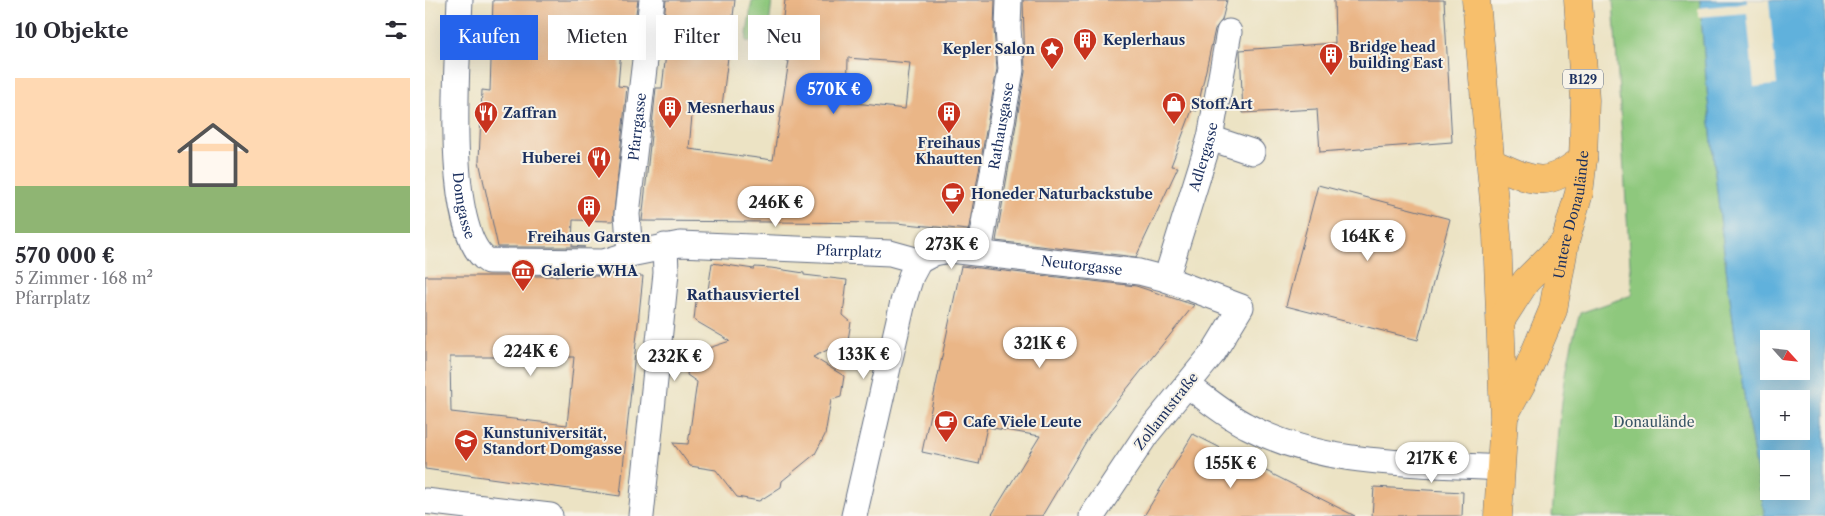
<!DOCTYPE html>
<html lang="de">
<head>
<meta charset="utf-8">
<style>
  body { margin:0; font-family:"Libre Caslon Text",serif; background:#f2f2f3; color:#2b2b33; height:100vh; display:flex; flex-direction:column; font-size:19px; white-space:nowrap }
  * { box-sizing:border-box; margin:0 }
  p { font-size:16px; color:#7c7c81 }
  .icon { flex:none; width:28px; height:28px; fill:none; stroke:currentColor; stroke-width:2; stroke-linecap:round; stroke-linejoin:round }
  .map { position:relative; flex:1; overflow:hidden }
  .panel { display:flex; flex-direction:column; background:#fff; width:425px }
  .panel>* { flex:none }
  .hud { position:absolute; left:15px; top:15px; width:475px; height:45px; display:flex; gap:10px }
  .needle { width:32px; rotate:117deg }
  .controls { position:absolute; left:1335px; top:330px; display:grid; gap:10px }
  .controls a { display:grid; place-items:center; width:50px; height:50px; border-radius:0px; background:#fff; box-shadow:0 5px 20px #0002; font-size:25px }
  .price { position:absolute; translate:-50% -42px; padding:0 11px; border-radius:18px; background:#fff; color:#222; font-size:16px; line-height:32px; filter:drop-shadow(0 1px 2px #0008) }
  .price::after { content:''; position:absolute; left:50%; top:30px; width:15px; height:11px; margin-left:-8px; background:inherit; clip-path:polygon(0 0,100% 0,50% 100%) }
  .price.current { background:#2563eb; color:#fff }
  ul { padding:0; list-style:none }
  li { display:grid; align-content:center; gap:10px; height:265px; padding:0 15px }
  li span { display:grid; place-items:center; height:155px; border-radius:0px; color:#555 }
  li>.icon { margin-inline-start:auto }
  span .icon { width:90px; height:90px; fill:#fffc; stroke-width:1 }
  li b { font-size:21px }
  h2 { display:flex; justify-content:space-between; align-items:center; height:60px; padding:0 15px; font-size:21px }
  .pill { padding:0 18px; border-radius:0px; background:#fff; box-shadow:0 5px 20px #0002; font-size:18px; line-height:45px }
  .pill.current { background:#2563eb; color:#fff }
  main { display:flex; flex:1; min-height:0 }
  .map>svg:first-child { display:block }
</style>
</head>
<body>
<main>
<section class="panel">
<h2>10 Objekte<svg class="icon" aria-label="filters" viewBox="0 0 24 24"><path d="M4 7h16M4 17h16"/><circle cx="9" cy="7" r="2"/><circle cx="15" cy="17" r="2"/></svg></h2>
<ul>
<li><span style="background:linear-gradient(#ffd9b3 70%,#8fb573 0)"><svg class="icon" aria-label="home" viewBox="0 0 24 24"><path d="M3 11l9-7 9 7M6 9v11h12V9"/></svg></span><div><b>570 000 €</b><p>5 Zimmer · 168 m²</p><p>Pfarrplatz</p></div></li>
</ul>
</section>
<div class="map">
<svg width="1400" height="516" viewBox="0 0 1400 516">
  <rect width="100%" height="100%" fill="#f7f3e8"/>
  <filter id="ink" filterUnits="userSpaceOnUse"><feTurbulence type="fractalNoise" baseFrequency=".02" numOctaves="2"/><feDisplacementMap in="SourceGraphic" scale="10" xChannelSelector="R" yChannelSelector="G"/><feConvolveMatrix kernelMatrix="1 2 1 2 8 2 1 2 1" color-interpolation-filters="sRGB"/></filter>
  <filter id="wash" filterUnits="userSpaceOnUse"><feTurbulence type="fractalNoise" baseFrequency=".0096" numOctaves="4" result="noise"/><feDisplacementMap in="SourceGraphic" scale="20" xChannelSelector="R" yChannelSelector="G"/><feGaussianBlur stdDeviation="1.12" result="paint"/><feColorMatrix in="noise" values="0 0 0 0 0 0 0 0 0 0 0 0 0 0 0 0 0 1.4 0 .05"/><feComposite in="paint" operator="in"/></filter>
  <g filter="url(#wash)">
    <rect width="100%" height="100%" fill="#ece3c4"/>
    <path fill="#8ec87d" stroke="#547c6e" d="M327,0H347L342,44L321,41Z
      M1188,0H1275C1287,173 1308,346 1340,516H1127C1133,449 1135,378 1155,313L1207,295Z"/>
    <path fill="#61b1dc" stroke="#3e709d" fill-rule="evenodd" d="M1275,0H1400V516H1340C1308,346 1287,173 1275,0ZM1344,339H1376V371H1344ZM1344,399H1376V431H1344ZM1344,459H1376V491H1344Z"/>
    <path fill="#ece3c4" d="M1322,0H1344L1352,85L1329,87L1322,13L1273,17V8L1322,3Z"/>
    <g id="blocks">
      <path fill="#eab687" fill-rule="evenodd" d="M68,0H213L209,26L198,25L193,86L202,87L188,221L148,220L147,246L160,247H73L54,161L57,90L65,91Z
        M241,0H310L297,106L268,104L264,149L348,160L364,61L353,60L360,0H570L569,29L572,69L542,238L543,230L471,223L217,221L231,88H237L244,28H238ZM423,58L485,63L480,109L422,102Z
        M598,0H802L797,20L790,29L772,111L767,110L746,166L753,167L711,257L571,241L600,72Z
        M909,0H1019L1027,142L895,152L892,109L818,113L815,50L910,43Z
        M893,185L1025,219L993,340L861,306Z
        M287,263L329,269L330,267L346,268L379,273V275L422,280L418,315L426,322L423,340L388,357L419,376L416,397L406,400L400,435L390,454L357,481L356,487L334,501L312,497L291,470L265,466L248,443L263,444L272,382L262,375L265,354L305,341L269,320L271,301L282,297Z
        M536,266L711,286L769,305L665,435L617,516H566L615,436L562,427L554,464L497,452Z
        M197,272L204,276H218L195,496L0,469V276H179ZM25,357H149L142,425L26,412Z
        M768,434L930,516H719Z
        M949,487L1038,492L1037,516H947Z"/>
    </g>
  </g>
  <g filter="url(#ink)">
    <use href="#blocks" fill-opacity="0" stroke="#646e82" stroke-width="1"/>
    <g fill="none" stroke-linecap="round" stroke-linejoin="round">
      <g stroke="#646e82" stroke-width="27">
        <g id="street">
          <path id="s1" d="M35,0C33,52 17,233 63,261L179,262L205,254L255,244L465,253L494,261"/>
          <path d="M785,138L827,152"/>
          <path id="s2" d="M554,252L586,70L583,28L584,0"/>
          <path id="s3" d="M205,254L202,214L227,0"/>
          <path id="s4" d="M494,261L509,253L524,250L714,272L741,279L816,307L788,353L721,435L667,516"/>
          <path id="s5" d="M741,279L785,138L804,32"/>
          <path d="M762,385C782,399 800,415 822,426C899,467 991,463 1076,468"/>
          <path d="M0,501L125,516"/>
          <path d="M216,516L241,273L240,246"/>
          <path d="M429,516L478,302L486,276L494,261"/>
        </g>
      </g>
      <g stroke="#646e82" stroke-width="29">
        <g id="primary">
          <path d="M1051,0L1072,235L1079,418L1073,516"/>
          <path d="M1067,163C1109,181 1119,190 1158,159"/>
          <path d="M1076,320L1101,281L1140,242"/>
          <path id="s6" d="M1080,414L1098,381L1128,310L1140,242L1154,193L1158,159L1160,100L1153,0"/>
        </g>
      </g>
      <use href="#street" stroke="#fff" stroke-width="25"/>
      <use href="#primary" stroke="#f7bf6c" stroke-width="28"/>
    </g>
  </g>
  <defs>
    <g id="building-pin" transform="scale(1.25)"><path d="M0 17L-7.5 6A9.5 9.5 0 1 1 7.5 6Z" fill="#c8321e" stroke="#f7f3e8"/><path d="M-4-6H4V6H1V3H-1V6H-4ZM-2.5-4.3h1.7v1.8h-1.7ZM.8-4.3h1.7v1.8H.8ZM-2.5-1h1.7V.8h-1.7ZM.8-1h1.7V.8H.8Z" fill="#fff"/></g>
    <g id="sight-pin" transform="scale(1.25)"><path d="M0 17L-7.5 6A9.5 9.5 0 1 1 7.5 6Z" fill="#c8321e" stroke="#f7f3e8"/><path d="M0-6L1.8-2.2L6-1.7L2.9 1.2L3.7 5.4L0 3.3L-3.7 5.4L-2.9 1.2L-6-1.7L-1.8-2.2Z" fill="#fff"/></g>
    <g id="shop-pin" transform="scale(1.25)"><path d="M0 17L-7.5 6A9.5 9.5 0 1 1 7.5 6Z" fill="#c8321e" stroke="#f7f3e8"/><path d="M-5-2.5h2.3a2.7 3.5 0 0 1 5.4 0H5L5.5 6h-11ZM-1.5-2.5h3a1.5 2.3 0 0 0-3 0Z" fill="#fff"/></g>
    <g id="restaurant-pin" transform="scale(1.25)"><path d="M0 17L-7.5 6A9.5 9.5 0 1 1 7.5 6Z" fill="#c8321e" stroke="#f7f3e8"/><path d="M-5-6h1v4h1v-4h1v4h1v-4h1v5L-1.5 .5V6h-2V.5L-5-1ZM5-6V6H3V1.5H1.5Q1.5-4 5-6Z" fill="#fff"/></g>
    <g id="cafe-pin" transform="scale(1.25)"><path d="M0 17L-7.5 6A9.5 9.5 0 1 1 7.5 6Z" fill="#c8321e" stroke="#f7f3e8"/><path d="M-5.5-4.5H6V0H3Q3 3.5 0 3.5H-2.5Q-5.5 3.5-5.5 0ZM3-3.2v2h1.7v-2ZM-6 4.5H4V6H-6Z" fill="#fff"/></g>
    <g id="museum-pin" transform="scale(1.25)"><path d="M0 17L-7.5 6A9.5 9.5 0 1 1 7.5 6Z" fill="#c8321e" stroke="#f7f3e8"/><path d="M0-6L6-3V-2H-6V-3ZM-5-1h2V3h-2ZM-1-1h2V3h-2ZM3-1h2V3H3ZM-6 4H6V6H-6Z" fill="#fff"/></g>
    <g id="university-pin" transform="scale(1.25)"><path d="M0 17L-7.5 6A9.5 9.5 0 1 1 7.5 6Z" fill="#c8321e" stroke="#f7f3e8"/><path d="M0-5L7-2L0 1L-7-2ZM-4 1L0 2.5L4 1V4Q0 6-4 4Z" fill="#fff"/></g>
  </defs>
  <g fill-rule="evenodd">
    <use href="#building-pin" x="660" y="40"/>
    <use href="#sight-pin" x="627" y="49"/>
    <use href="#building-pin" x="906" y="55"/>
    <use href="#shop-pin" x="749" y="104"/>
    <use href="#building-pin" x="245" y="108"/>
    <use href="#restaurant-pin" x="61" y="113"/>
    <use href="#building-pin" x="524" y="113"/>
    <use href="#restaurant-pin" x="174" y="158"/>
    <use href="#cafe-pin" x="528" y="194"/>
    <use href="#building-pin" x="164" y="207"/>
    <use href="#museum-pin" x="98" y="271"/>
    <use href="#cafe-pin" x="521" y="422"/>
    <use href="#university-pin" x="41" y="441"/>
  </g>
  <g text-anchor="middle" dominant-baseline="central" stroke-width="4" stroke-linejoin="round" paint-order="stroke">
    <rect fill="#f7f3e8" stroke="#5d6a87" stroke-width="1" x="1138" y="69.5" width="40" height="19" rx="4"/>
    <g font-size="12" font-weight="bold" fill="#1b2f5e">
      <text x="1158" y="79">B129</text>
    </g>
    <g font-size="14" font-weight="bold" fill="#1b2f5e" stroke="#f7f3e8" text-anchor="start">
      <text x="678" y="40">Keplerhaus</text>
      <text x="924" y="47">Bridge head<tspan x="924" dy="16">building East</tspan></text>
      <text x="610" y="49" text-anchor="end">Kepler Salon</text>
      <text x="766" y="104">Stoff.Art</text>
      <text x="262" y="108">Mesnerhaus</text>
      <text x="78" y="113">Zaffran</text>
      <text x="524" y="143" text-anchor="middle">Freihaus<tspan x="524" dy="16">Khautten</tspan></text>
      <text x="156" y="158" text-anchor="end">Huberei</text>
      <text x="546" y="194">Honeder Naturbackstube</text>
      <text x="164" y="237" text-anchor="middle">Freihaus Garsten</text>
      <text x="116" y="271">Galerie WHA</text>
      <text x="538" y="422">Cafe Viele Leute</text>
      <text x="58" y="433">Kunstuniversität,<tspan x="58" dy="16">Standort Domgasse</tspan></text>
    </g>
    <g font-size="14" fill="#1b2f5e" stroke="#f7f3e8">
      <text stroke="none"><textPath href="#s3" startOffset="128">Pfarrgasse</textPath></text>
      <text stroke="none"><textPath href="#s2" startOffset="128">Rathausgasse</textPath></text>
      <text stroke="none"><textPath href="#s5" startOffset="128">Adlergasse</textPath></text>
      <text stroke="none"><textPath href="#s1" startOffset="206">Domgasse</textPath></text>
      <text stroke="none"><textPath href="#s6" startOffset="212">Untere Donaulände</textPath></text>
      <text stroke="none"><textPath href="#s1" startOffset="632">Pfarrplatz</textPath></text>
      <text stroke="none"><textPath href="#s4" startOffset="166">Neutorgasse</textPath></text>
      <text transform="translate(741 411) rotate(-52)">Zollamtstraße</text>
    </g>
    <g font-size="14" fill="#385566" stroke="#f7f3e8">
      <text x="1229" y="422">Donaulände</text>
    </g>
    <g font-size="15" font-weight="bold" fill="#1b2f5e" stroke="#f7f3e8">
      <text x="318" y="294">Rathausviertel</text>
    </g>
  </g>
</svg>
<div class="controls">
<a><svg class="needle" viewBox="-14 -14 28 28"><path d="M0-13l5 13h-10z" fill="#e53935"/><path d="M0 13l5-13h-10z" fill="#7c7c81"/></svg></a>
<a>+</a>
<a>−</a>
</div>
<b class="price current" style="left:409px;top:115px">570K €</b>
<b class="price" style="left:351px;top:228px">246K €</b>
<b class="price" style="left:943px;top:262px">164K €</b>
<b class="price" style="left:527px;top:270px">273K €</b>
<b class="price" style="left:615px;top:369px">321K €</b>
<b class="price" style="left:106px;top:377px">224K €</b>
<b class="price" style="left:439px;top:380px">133K €</b>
<b class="price" style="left:250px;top:382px">232K €</b>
<b class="price" style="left:1007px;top:484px">217K €</b>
<b class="price" style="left:806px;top:489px">155K €</b>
<div class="hud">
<a class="pill current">Kaufen</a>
<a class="pill">Mieten</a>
<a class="pill">Filter</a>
<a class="pill">Neu</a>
</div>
</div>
</main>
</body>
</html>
